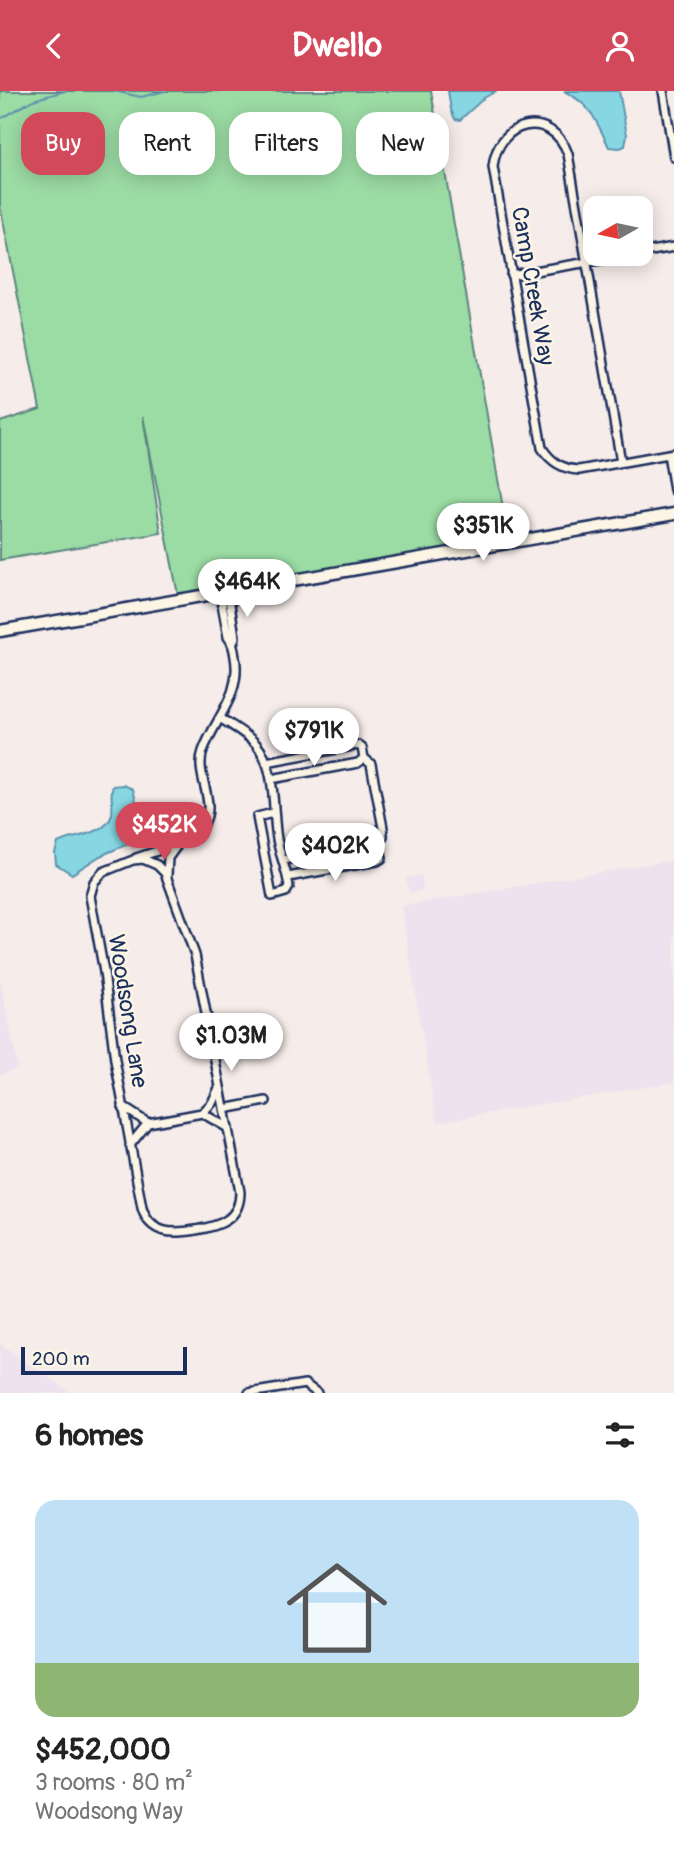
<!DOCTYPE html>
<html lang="en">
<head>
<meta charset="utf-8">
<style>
  body { margin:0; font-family:Pangolin,sans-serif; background:#f2f2f2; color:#222; height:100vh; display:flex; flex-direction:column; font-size:26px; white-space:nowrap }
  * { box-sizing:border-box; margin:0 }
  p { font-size:23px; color:#767676 }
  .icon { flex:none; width:38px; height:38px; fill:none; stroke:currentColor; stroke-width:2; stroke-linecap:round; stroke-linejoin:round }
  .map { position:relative; height:1302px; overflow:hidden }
  .sheet { display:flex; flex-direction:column; background:#fff; flex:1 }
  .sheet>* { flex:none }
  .top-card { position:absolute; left:21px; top:21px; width:634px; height:63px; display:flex; gap:14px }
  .needle { width:46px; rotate:261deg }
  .fabs { position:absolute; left:583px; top:105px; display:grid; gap:14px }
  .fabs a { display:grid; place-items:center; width:70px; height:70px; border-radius:14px; background:#fff; box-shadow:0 4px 18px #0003; font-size:35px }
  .scale { position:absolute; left:21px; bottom:18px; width:166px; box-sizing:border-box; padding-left:7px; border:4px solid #1b2f5e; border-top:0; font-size:19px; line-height:24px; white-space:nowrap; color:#1b2f5e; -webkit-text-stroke:5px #fcf5e5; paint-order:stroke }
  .price { position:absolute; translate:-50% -60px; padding:0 16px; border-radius:24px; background:#fff; color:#222; font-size:23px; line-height:46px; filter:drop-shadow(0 2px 4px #0008) }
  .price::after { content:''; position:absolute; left:50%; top:42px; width:21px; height:16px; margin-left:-10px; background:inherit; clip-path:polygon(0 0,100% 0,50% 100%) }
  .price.selected { background:#d1495b; color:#fff }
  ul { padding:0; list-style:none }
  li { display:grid; align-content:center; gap:14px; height:371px; padding:0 35px }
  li+li { border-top:2px solid #e0e0e0 }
  li span { display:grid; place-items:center; height:217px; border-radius:21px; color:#555 }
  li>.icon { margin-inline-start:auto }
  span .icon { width:126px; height:126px; fill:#fffc; stroke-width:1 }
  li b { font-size:30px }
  h2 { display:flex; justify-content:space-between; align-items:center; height:84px; padding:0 35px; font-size:30px }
  .chip { padding:0 24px; border-radius:21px; background:#fff; box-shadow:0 4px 18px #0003; font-size:24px; line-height:63px }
  .chip.selected { background:#d1495b; color:#fff }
  header { display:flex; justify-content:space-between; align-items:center; height:91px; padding:0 35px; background:#d1495b; color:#fff; font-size:32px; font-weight:800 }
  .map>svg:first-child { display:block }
</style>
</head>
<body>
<header><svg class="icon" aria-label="back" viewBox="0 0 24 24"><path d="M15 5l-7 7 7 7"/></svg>Dwello<svg class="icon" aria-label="person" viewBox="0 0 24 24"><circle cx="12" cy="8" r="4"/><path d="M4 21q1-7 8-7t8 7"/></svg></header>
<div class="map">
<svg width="674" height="1302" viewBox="0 0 674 1302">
  <rect width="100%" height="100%" fill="#f6ece9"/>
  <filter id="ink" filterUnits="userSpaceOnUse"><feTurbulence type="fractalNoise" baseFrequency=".0143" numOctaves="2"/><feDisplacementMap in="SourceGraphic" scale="14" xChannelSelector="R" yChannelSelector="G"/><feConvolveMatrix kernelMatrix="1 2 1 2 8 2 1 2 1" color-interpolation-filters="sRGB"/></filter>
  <g filter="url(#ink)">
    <path fill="#efe1ee" d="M674,769V991L437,1031L401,815Z
      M421,784L424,799L409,802L406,787Z
      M0,888L18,977L0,984Z
      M0,1253L71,1302H0Z"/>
    <path fill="#9bdba4" stroke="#5b8581" stroke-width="2" d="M0,0H431L509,452L179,509L143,325L161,442L0,469V331L40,318L0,114Z"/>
    <path fill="#87d7e3" stroke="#5c94ae" stroke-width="2" d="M448,0H496L484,7L460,29L455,28L451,19Z
      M564,0H619L627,44L625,55L620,57L609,56C596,30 592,14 564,0Z
      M123,694L133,698L140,726L149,730L176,725V732L100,765L72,783L56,773L55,762L58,752C74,744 108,744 112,723C114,713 109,705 113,695Z"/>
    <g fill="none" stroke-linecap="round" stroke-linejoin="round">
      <path stroke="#5c94ae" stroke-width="2" d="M114,0L141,6L165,0
        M0,28L33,9L65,0"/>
      <g stroke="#1b2f5e" stroke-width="12">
        <path id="street" d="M663,0L674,66
          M640,162L674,156
          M511,184L636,163
          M668,363L674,399
          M621,371L568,63C552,18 498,28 493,76L542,357C551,371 562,378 579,379L674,362
          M228,500L235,546L233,552
          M220,627C232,635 246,642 256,653C277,677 272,719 277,748C280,765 287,779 289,796L286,801L272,805L257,726L273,722
          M266,671L358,654L362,657L364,667L358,672L271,688
          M136,767C155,760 193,751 203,734C218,711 194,684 203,660C215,627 242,604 235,566C234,558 233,552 228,546L220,502
          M143,768L157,774L165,782L195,864L240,1101C240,1129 219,1135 196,1139C173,1143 150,1144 142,1117L115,969L104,881L90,805L94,791L103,781L133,769Z
          M283,769L379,751L383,746V737L371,673L364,667
          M167,784L168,767L179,752
          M288,786L377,770L382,767L379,751
          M123,1016L148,1032
          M224,1018L266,1010
          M202,1022L228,1037
          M202,1022L212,1012L219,997
          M148,1032L202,1022
          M130,1054L148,1032
          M249,1302L305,1293L317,1302"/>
      </g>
      <g stroke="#1b2f5e" stroke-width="15">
        <path id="secondary" d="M0,540L674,423"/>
      </g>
      <use href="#street" stroke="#fcf5e5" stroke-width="7"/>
      <use href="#secondary" stroke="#fcf5e5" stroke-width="10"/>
    </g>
  </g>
  <g text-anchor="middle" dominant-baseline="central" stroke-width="5" stroke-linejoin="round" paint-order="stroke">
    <g font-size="23" fill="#1b2f5e" stroke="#fcf5e5">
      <text transform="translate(533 195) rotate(80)">Camp Creek Way</text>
      <text transform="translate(128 920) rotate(81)">Woodsong Lane</text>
    </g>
  </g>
</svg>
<div class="fabs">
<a><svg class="needle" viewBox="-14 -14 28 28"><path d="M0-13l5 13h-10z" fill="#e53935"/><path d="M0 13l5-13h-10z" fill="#767676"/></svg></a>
</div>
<div class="scale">200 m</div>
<b class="price" style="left:483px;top:472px">$351K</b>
<b class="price" style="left:247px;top:528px">$464K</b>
<b class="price" style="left:314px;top:677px">$791K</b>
<b class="price selected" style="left:164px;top:771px">$452K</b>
<b class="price" style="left:335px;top:792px">$402K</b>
<b class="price" style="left:231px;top:982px">$1.03M</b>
<div class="top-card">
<a class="chip selected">Buy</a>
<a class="chip">Rent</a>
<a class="chip">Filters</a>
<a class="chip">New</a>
</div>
</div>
<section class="sheet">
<h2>6 homes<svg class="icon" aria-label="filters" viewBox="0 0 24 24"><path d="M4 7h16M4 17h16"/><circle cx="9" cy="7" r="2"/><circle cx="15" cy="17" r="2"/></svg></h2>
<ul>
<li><span style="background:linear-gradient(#bfe0f5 75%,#8fb573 0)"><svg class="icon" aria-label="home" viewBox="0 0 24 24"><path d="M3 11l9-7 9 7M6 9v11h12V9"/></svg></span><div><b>$452,000</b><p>3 rooms · 80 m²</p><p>Woodsong Way</p></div></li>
</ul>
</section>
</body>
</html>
